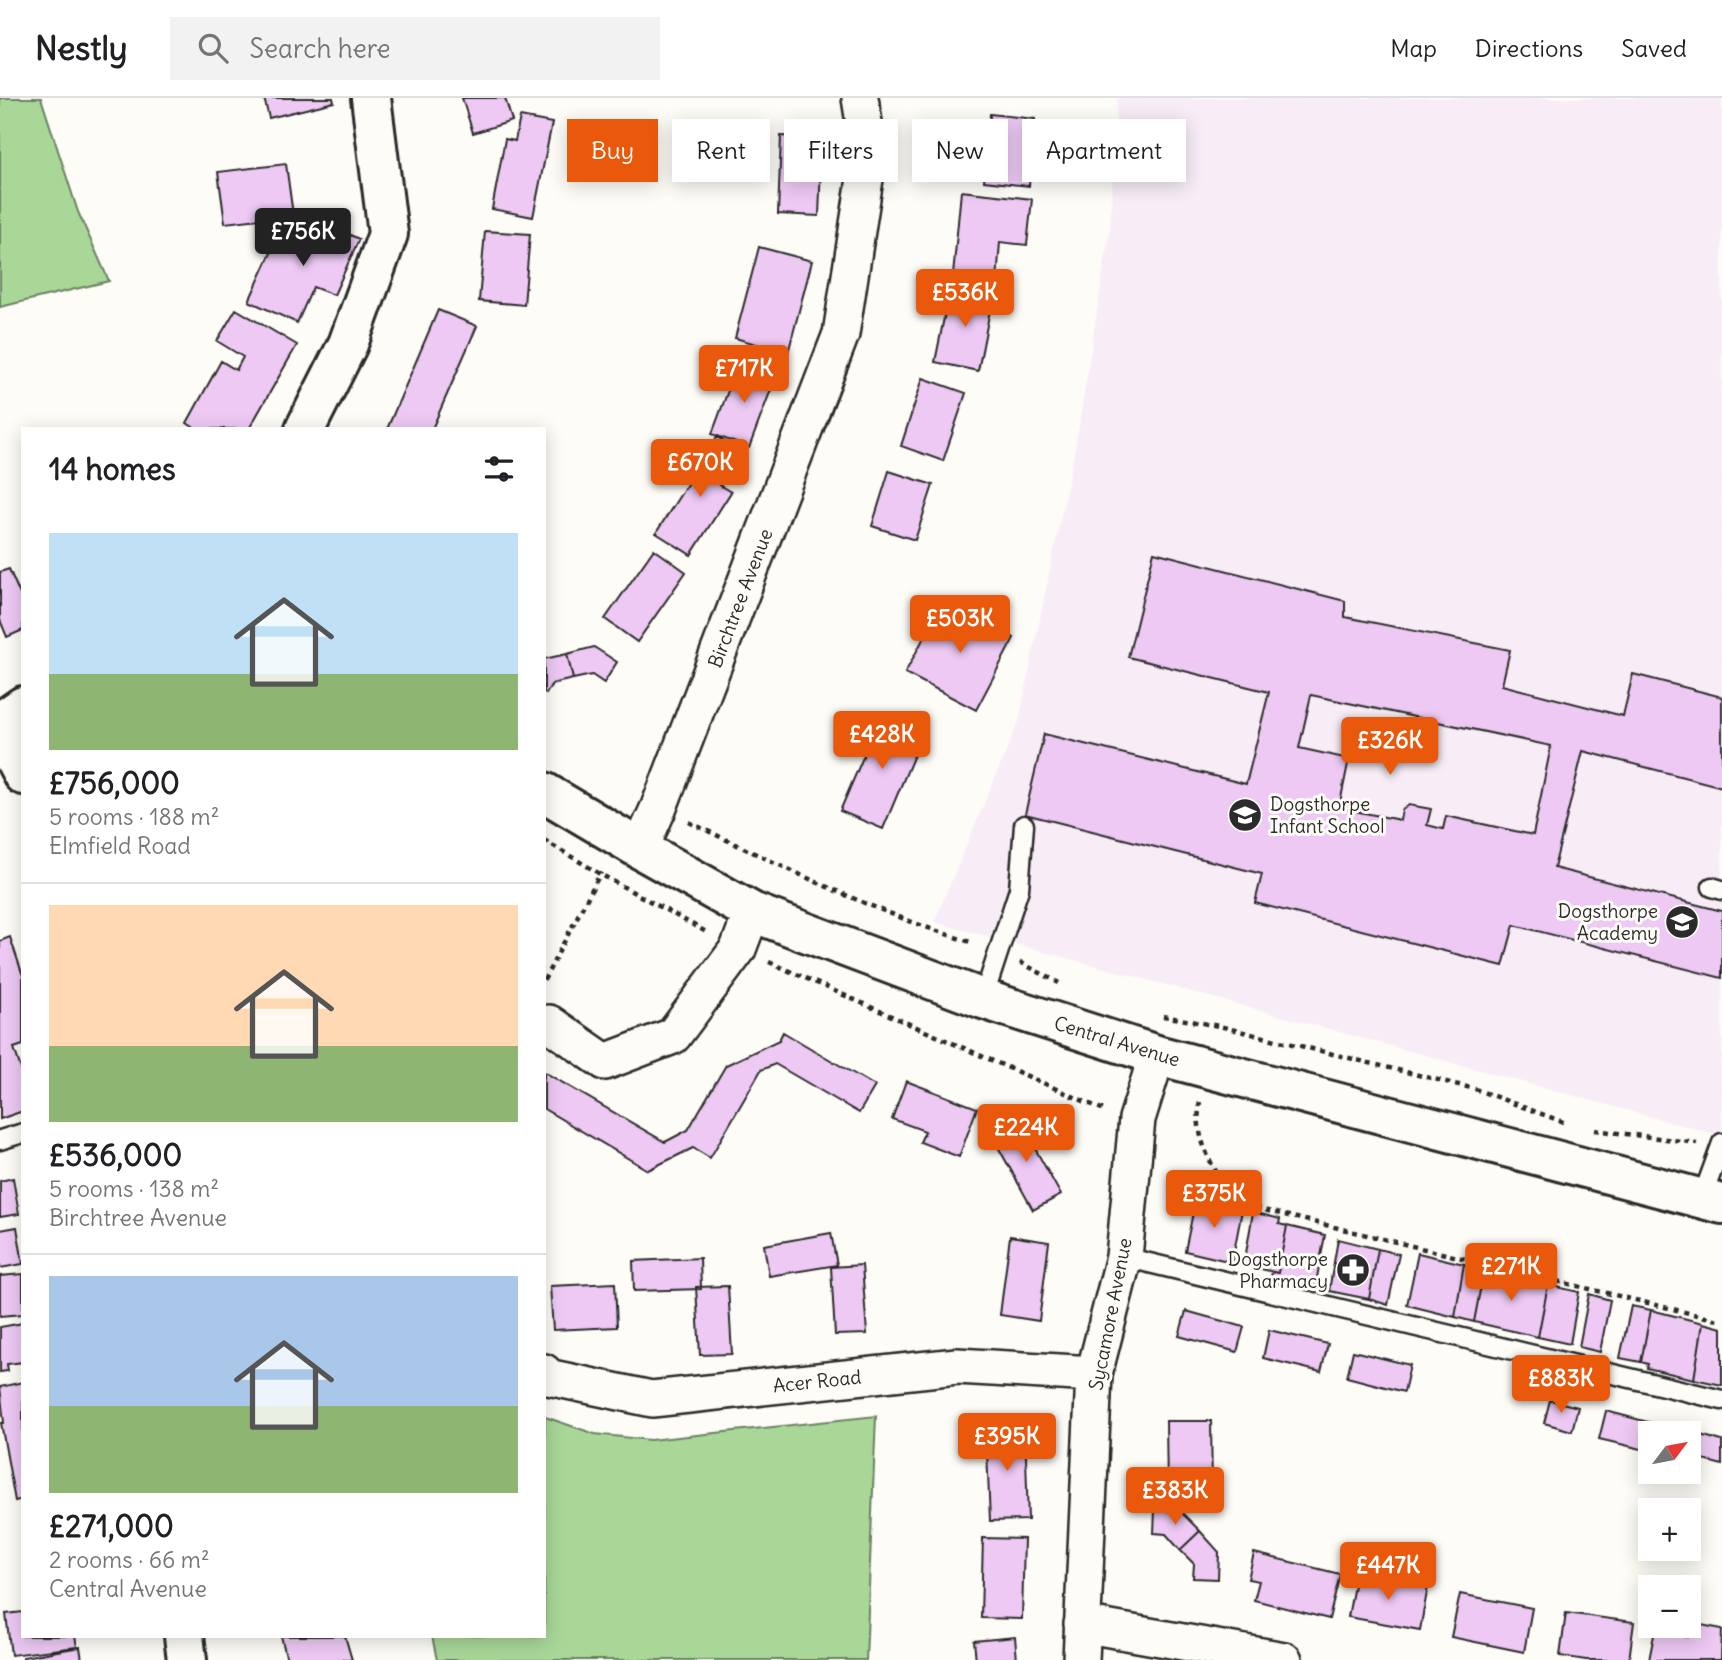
<!DOCTYPE html>
<html lang="en">
<head>
<meta charset="utf-8">
<style>
  body { margin:0; font-family:Delius,sans-serif; background:#f2f2f2; color:#202124; height:100vh; display:flex; flex-direction:column; font-size:26px; white-space:nowrap }
  * { box-sizing:border-box; margin:0 }
  p { font-size:23px; color:#757577 }
  .icon { flex:none; width:38px; height:38px; fill:none; stroke:currentColor; stroke-width:2; stroke-linecap:round; stroke-linejoin:round }
  .map { position:relative; flex:1; overflow:hidden }
  .side { position:absolute; left:21px; top:329px; width:525px; height:1211px; display:flex; flex-direction:column; background:#fff; border-radius:0px; box-shadow:0 4px 18px #0003 }
  .side>* { flex:none }
  .hud { position:absolute; left:567px; top:21px; width:665px; height:63px; display:flex; gap:14px }
  .needle { width:46px; rotate:58deg }
  .tools { position:absolute; left:1638px; top:1323px; display:grid; gap:14px }
  .tools a { display:grid; place-items:center; width:63px; height:63px; border-radius:0px; background:#fff; box-shadow:0 4px 18px #0003; font-size:35px }
  .price { position:absolute; translate:-50% -60px; padding:0 16px; border-radius:7px; background:#ea580c; color:#fff; font-size:23px; line-height:46px; filter:drop-shadow(0 2px 4px #0008) }
  .price::after { content:''; position:absolute; left:50%; top:42px; width:21px; height:16px; margin-left:-10px; background:inherit; clip-path:polygon(0 0,100% 0,50% 100%) }
  .price.on { background:#222; color:#fff }
  ul { padding:0; list-style:none }
  li { display:grid; align-content:center; gap:14px; height:371px; padding:0 28px }
  li+li { border-top:2px solid #e0e0e0 }
  li span { display:grid; place-items:center; height:217px; border-radius:0px; color:#555 }
  li>.icon { margin-inline-start:auto }
  span .icon { width:126px; height:126px; fill:#fffc; stroke-width:1 }
  li b { font-size:30px }
  h2 { display:flex; justify-content:space-between; align-items:center; height:84px; padding:0 28px; font-size:30px }
  .tag { padding:0 24px; border-radius:0px; background:#fff; box-shadow:0 4px 18px #0003; font-size:24px; line-height:63px }
  .tag.on { background:#ea580c; color:#fff }
  header { display:flex; align-items:center; gap:42px; box-sizing:border-box; height:98px; padding:0 35px; background:#fff; border-bottom:2px solid #e0e0e0 }
  header strong { font-size:33px }
  nav { display:flex; gap:38px; margin-inline-start:auto; font-size:24px }
  .search { width:490px; height:63px; background:#f2f2f2; display:flex; align-items:center; gap:18px; box-sizing:border-box; padding:0 24px; border-radius:0px; color:#757577; font-size:26px }
  .map>svg:first-child { display:block }
</style>
</head>
<body>
<header>
<strong>Nestly</strong>
<div class="search"><svg class="icon" aria-label="search" viewBox="0 0 24 24"><circle cx="10" cy="10" r="6"/><path d="M15 15l6 6"/></svg>Search here</div>
<nav><a>Map</a><a>Directions</a><a>Saved</a></nav>
</header>
<div class="map">
<svg width="1722" height="1562" viewBox="0 0 1722 1562">
  <rect width="100%" height="100%" fill="#fdfcf7"/>
  <filter id="ink" filterUnits="userSpaceOnUse"><feTurbulence type="fractalNoise" baseFrequency=".0143" numOctaves="2"/><feDisplacementMap in="SourceGraphic" scale="14" xChannelSelector="R" yChannelSelector="G"/><feConvolveMatrix kernelMatrix="1 2 1 2 8 2 1 2 1" color-interpolation-filters="sRGB"/></filter>
  <g filter="url(#ink)">
    <path fill="#f8edf6" d="M1117,0H1722V1038L934,824L1019,623L1077,340L1110,131Z"/>
    <path fill="#a8d798" stroke="#6a8162" stroke-width="2" d="M0,0H41L78,114L109,183L0,209Z
      M876,1318L866,1562H437L432,1538H544L545,1319L595,1336L650,1342Z"/>
    <path fill="#edc9f4" stroke="#2b2b2b" stroke-width="2" fill-rule="evenodd" d="M264,0H333L334,4L269,20Z
      M462,0H505L512,23L473,35Z
      M990,16L1035,21L1029,88L984,83Z
      M520,19L552,25L533,119L492,111L505,41L515,43Z
      M781,38L822,40L819,118L778,116Z
      M286,66L293,117L225,125L218,74Z
      M961,93L1032,101L1027,147L1000,144L997,182L953,177Z
      M306,117L359,141L334,197L313,189L297,225L249,203L279,137L294,143Z
      M485,133L530,136L524,207L479,203Z
      M759,149L812,163L788,255L735,240Z
      M970,187L994,192L978,273L935,264L949,195L968,199Z
      M236,211L297,247L249,331H196L187,325L221,263L236,272L243,259L217,243Z
      M438,212L477,228L432,331H387Z
      M739,263L776,278L749,350L712,336Z
      M923,280L966,295L943,363L901,348Z
      M717,339L740,353L719,387L731,394L691,457L656,435Z
      M889,373L933,387L915,442L872,428Z
      M654,451L686,474L637,544L605,521Z
      M1154,454L1345,503V519L1510,552L1502,587L1623,618L1633,576L1722,599V689L1583,653L1554,770L1722,813V880L1514,827L1503,868L1255,805L1262,776L1025,716L1044,636L1246,686L1269,594L1128,559ZM1311,597L1551,648L1533,737L1446,718L1443,731L1427,727L1431,711L1409,707L1402,712L1400,722L1339,710L1349,661L1299,650Z
      M9,471L23,503V532L7,539L0,522V474Z
      M944,502L1014,540L976,612L905,575Z
      M594,549L617,564L604,585L592,577L573,581L567,556Z
      M567,556L573,581L552,586L546,596L544,595V561Z
      M882,615L924,633L883,731L840,713Z
      M10,839L23,878V947L14,950L23,977V1013L0,1021V843Z
      M783,934L875,988L859,1015L775,966L761,972L710,1060L693,1050L648,1072L544,1011V974L665,1044L688,1032L726,967L779,942Z
      M906,983L977,1010L959,1059L920,1044L925,1033L892,1021Z
      M1018,1020L1061,1097L1033,1112L991,1036Z
      M13,1080L19,1116L0,1119V1083Z
      M1196,1100L1242,1112L1232,1164L1185,1153Z
      M1253,1114L1280,1121L1279,1126L1287,1128L1278,1175L1244,1167Z
      M1287,1128L1325,1137L1315,1190L1271,1179L1272,1174L1278,1175Z
      M17,1129L23,1166L0,1170V1132Z
      M831,1135L837,1167L769,1178L764,1147Z
      M1010,1138L1049,1144L1039,1223L1000,1217Z
      M1338,1141L1378,1151L1369,1201L1329,1193Z
      M1378,1151L1399,1156L1388,1207L1369,1201Z
      M1418,1155L1464,1166L1455,1219L1407,1207Z
      M700,1160L701,1191L634,1193L633,1163Z
      M1464,1166L1484,1171L1474,1224L1455,1219Z
      M862,1167L867,1236L835,1237L831,1169Z
      M1484,1171L1548,1187L1538,1239L1474,1224Z
      M23,1176V1216L0,1218V1178Z
      M615,1185L617,1229L553,1232L550,1188Z
      M1548,1187L1579,1194L1570,1246L1538,1239Z
      M728,1188L732,1256L700,1257L696,1189Z
      M1589,1196L1610,1202L1600,1254L1579,1249Z
      M1631,1208L1651,1212L1641,1264L1620,1260Z
      M1651,1212L1703,1225L1694,1281L1647,1270L1648,1266L1641,1264Z
      M1186,1213L1244,1229L1237,1254L1179,1238Z
      M23,1225V1264L7,1266L8,1273L0,1274V1229Z
      M1703,1225L1722,1230V1287L1694,1281Z
      M1269,1232L1328,1246L1321,1274L1263,1260Z
      M1353,1253L1410,1267L1404,1294L1347,1279Z
      M23,1284V1401L15,1403L1,1325H4L0,1289Z
      M1550,1302L1578,1309L1572,1333L1544,1325Z
      M1606,1313L1663,1328L1661,1335H1650V1353L1599,1341Z
      M1166,1323H1211L1212,1390L1167,1391Z
      M1025,1328L1028,1422L990,1423L986,1329Z
      M1690,1334L1722,1343V1367L1689,1358Z
      M1155,1412L1180,1413L1200,1433L1180,1452L1166,1436L1154,1435Z
      M1200,1433L1219,1454L1218,1481L1193,1480L1194,1466L1180,1452Z
      M983,1440L1024,1441L1022,1521L981,1520Z
      M1254,1455L1340,1476L1329,1521L1254,1502L1259,1483L1248,1481Z
      M1356,1476L1428,1489L1420,1532L1348,1519Z
      M1460,1496L1532,1510L1524,1554L1451,1539Z
      M23,1514V1538H75L77,1549L11,1557L6,1516Z
      M1566,1515L1634,1524L1629,1562H1586L1560,1558Z
      M1691,1525L1722,1531L1721,1562H1649L1655,1532L1688,1539Z
      M281,1538H345L352,1562H287Z
      M1015,1539L1017,1562H976L974,1543Z
      M80,1549L82,1562H23V1559Z"/>
    <g fill="none" stroke-linecap="round" stroke-linejoin="round">
      <g stroke="#2b2b2b" stroke-width="23">
        <path id="lane" d="M1712,789L1722,792
          M983,901L1019,791L1024,727
          M0,1042L23,1035
          M1702,1100L1722,1045
          M1124,1159L1722,1302"/>
      </g>
      <g stroke="#2b2b2b" stroke-width="40">
        <path id="street" d="M640,751L659,709L841,236L869,55L860,0
          M549,925L605,964L673,938L738,851L752,814
          M544,1274L548,1279L652,1301L957,1268L1094,1276
          M1082,1526L1284,1562
          M1081,1562L1094,1276L1124,1159L1137,1021L1157,957"/>
      </g>
      <g stroke="#2b2b2b" stroke-width="44">
        <path id="secondary" d="M305,331L348,246L388,136L371,0
          M0,624L23,608
          M0,634L23,677
          M544,694L640,751L752,814L983,901L1157,957L1722,1106
          M184,1538L187,1562"/>
      </g>
      <path stroke="#2b2b2b" stroke-width="4.5" stroke-dasharray="5 5" stroke-linecap="butt" d="M689,724C782,768 875,815 974,845
        M544,742L600,776L708,835
        M769,864L1104,1012
        M1020,864L1059,885
        M544,882L601,774
        M1163,918L1219,928L1475,991L1566,1025
        M1200,1004C1192,1041 1217,1079 1239,1106L1722,1223
        M1595,1032L1697,1045"/>
      <use href="#lane" stroke="#fdfcf7" stroke-width="18"/>
      <use href="#street" stroke="#fdfcf7" stroke-width="35"/>
      <use href="#secondary" stroke="#fdfcf7" stroke-width="38"/>
    </g>
  </g>
  <defs>
    <g id="school-disc" transform="scale(1.75)"><circle r="9.5" fill="#2b2b2b" stroke="#fdfcf7"/><path d="M0-5L7-2L0 1L-7-2ZM-4 1L0 2.5L4 1V4Q0 6-4 4Z" fill="#fff"/></g>
    <g id="pharmacy-disc" transform="scale(1.75)"><circle r="9.5" fill="#2b2b2b" stroke="#fdfcf7"/><path d="M-2-6h4v4h4v4h-4v4h-4v-4h-4v-4h4Z" fill="#fff"/></g>
  </defs>
  <g fill-rule="evenodd">
    <use href="#school-disc" x="1245" y="717"/>
    <use href="#school-disc" x="1682" y="824"/>
    <use href="#pharmacy-disc" x="1353" y="1172"/>
  </g>
  <g text-anchor="middle" dominant-baseline="central" stroke-width="6" stroke-linejoin="round" paint-order="stroke">
    <g font-size="19" fill="#2b2b2b" stroke="#fdfcf7">
      <text transform="translate(740 500) rotate(-69)">Birchtree Avenue</text>
      <text transform="translate(1117 943) rotate(17)">Central Avenue</text>
      <text transform="translate(1110 1216) rotate(-79)">Sycamore Avenue</text>
      <text transform="translate(817 1283) rotate(-6)">Acer Road</text>
    </g>
    <g font-size="19" fill="#2b2b2b" stroke="#fdfcf7" text-anchor="end">
      <text x="1270" y="706" text-anchor="start">Dogsthorpe<tspan x="1270" dy="22">Infant School</tspan></text>
      <text x="1658" y="813">Dogsthorpe<tspan x="1658" dy="22">Academy</tspan></text>
      <text x="1328" y="1161">Dogsthorpe<tspan x="1328" dy="22">Pharmacy</tspan></text>
    </g>
  </g>
</svg>
<div class="tools">
<a><svg class="needle" viewBox="-14 -14 28 28"><path d="M0-13l5 13h-10z" fill="#e53935"/><path d="M0 13l5-13h-10z" fill="#757577"/></svg></a>
<a>+</a>
<a>−</a>
</div>
<b class="price on" style="left:303px;top:170px">£756K</b>
<b class="price" style="left:965px;top:231px">£536K</b>
<b class="price" style="left:744px;top:307px">£717K</b>
<b class="price" style="left:700px;top:401px">£670K</b>
<b class="price" style="left:960px;top:557px">£503K</b>
<b class="price" style="left:882px;top:673px">£428K</b>
<b class="price" style="left:1390px;top:679px">£326K</b>
<b class="price" style="left:1026px;top:1066px">£224K</b>
<b class="price" style="left:1214px;top:1132px">£375K</b>
<b class="price" style="left:1511px;top:1205px">£271K</b>
<b class="price" style="left:1561px;top:1317px">£883K</b>
<b class="price" style="left:1007px;top:1375px">£395K</b>
<b class="price" style="left:1175px;top:1429px">£383K</b>
<b class="price" style="left:1388px;top:1504px">£447K</b>
<div class="hud">
<a class="tag on">Buy</a>
<a class="tag">Rent</a>
<a class="tag">Filters</a>
<a class="tag">New</a>
<a class="tag">Apartment</a>
</div>
<section class="side">
<h2>14 homes<svg class="icon" aria-label="filters" viewBox="0 0 24 24"><path d="M4 7h16M4 17h16"/><circle cx="9" cy="7" r="2"/><circle cx="15" cy="17" r="2"/></svg></h2>
<ul>
<li><span style="background:linear-gradient(#bfe0f5 65%,#8fb573 0)"><svg class="icon" aria-label="home" viewBox="0 0 24 24"><path d="M3 11l9-7 9 7M6 9v11h12V9"/></svg></span><div><b>£756,000</b><p>5 rooms · 188 m²</p><p>Elmfield Road</p></div></li>
<li><span style="background:linear-gradient(#ffd9b3 65%,#8fb573 0)"><svg class="icon" aria-label="home" viewBox="0 0 24 24"><path d="M3 11l9-7 9 7M6 9v11h12V9"/></svg></span><div><b>£536,000</b><p>5 rooms · 138 m²</p><p>Birchtree Avenue</p></div></li>
<li><span style="background:linear-gradient(#a9c7e8 60%,#8fb573 0)"><svg class="icon" aria-label="home" viewBox="0 0 24 24"><path d="M3 11l9-7 9 7M6 9v11h12V9"/></svg></span><div><b>£271,000</b><p>2 rooms · 66 m²</p><p>Central Avenue</p></div></li>
</ul>
</section>
</div>
</body>
</html>
